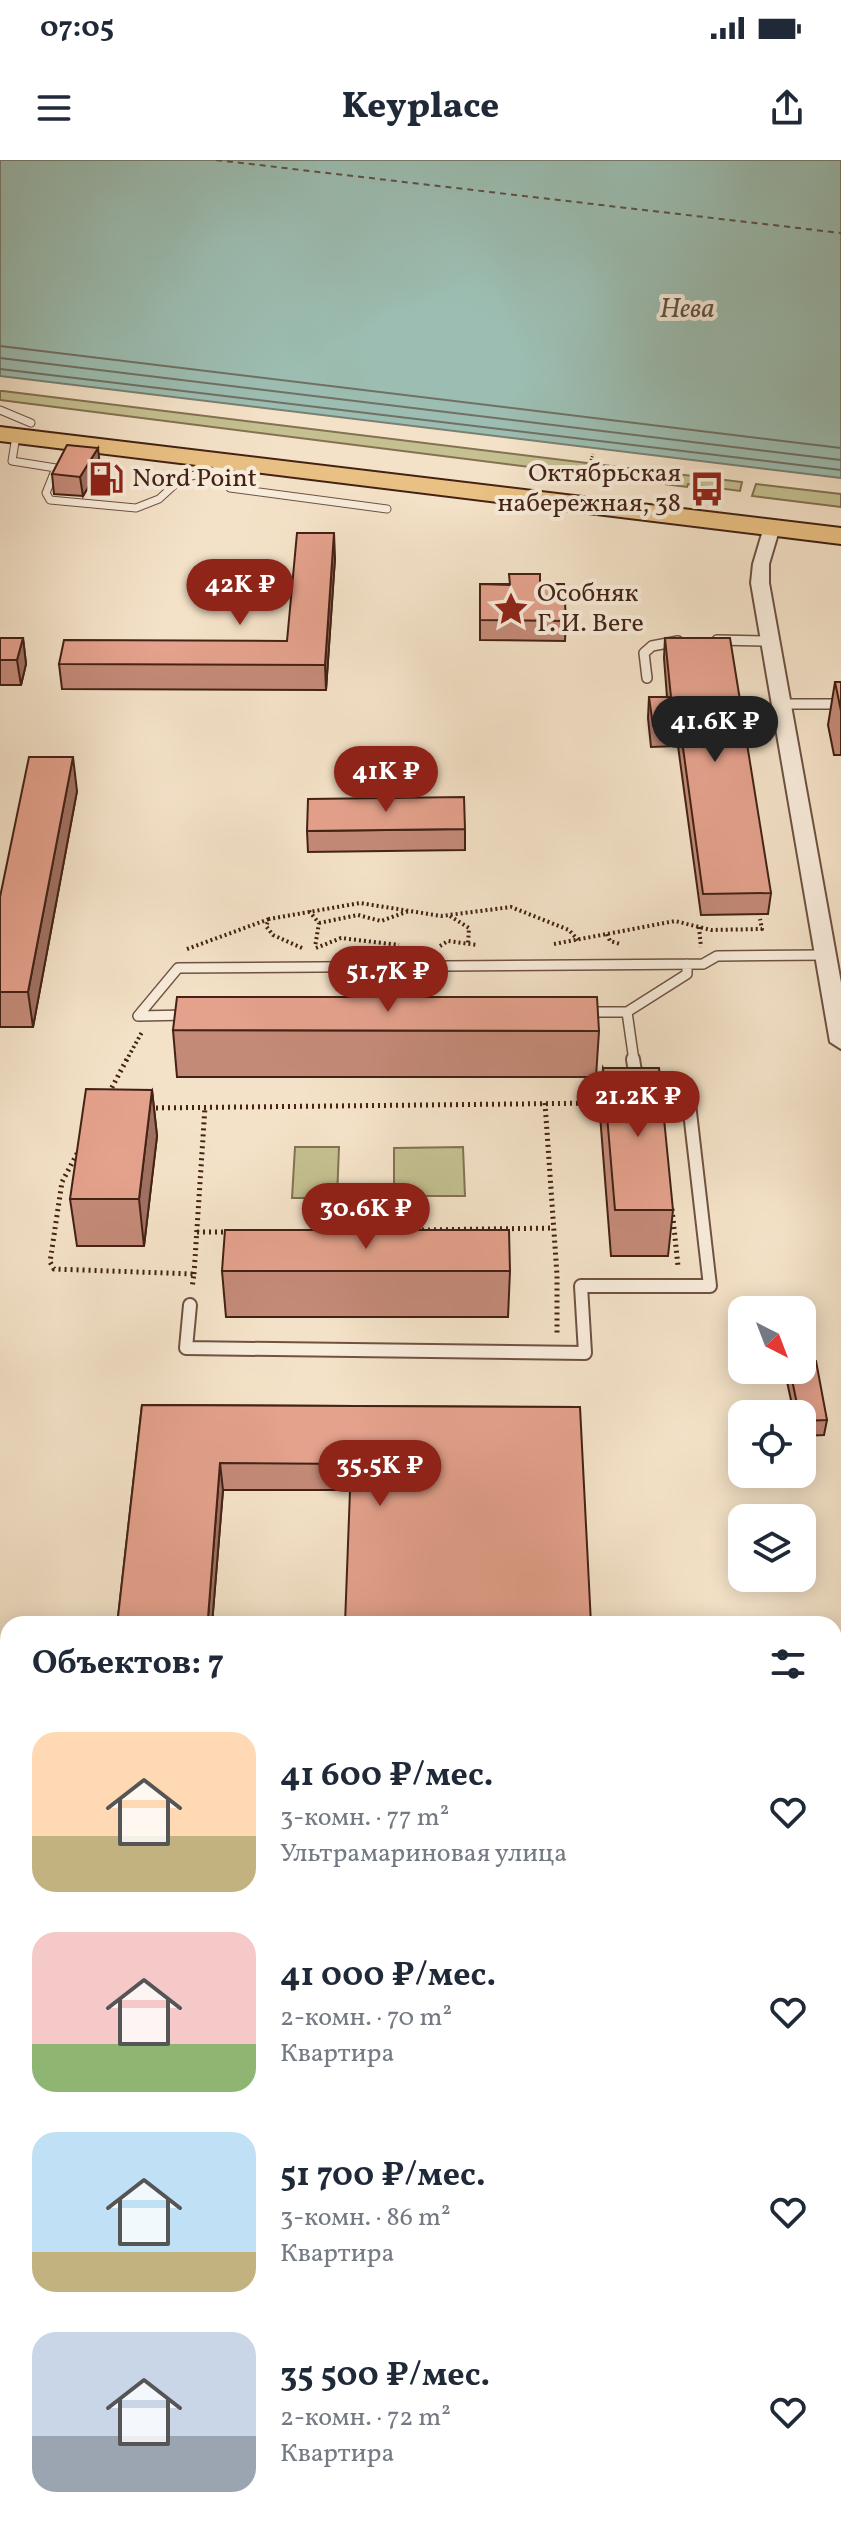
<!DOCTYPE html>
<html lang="ru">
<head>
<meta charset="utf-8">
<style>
  body { margin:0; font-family:Vollkorn,serif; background:#f2f2f3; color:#1f2937; height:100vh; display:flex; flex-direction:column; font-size:30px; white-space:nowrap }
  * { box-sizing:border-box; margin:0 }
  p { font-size:26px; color:#747a83 }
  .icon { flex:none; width:44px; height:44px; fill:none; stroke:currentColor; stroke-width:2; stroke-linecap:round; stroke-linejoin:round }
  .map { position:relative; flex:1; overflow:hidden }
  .drawer { position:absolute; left:0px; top:1456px; width:842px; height:912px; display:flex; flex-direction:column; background:#fff; border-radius:24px 24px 0 0; box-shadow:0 4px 20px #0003 }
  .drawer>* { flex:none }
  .needle { width:52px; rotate:138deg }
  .tools { position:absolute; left:728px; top:1136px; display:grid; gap:16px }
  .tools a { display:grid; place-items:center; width:88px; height:88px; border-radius:16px; background:#fff; box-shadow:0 4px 20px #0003; font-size:40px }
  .price { position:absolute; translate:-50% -68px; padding:0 18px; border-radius:28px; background:#8f2418; color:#fff; font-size:26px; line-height:52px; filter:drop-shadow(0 2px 4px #0008) }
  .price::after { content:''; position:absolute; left:50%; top:48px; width:24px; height:18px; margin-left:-12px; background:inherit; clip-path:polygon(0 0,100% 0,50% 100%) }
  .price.active { background:#222; color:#fff }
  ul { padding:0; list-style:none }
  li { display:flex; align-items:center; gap:24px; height:200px; padding:0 32px }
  li span { display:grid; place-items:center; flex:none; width:224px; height:160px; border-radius:24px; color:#555 }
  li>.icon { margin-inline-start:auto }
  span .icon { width:96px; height:96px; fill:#fffc; stroke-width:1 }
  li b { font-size:34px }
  h2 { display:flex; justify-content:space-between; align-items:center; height:96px; padding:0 32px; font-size:34px }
  .status { display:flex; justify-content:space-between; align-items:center; height:56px; padding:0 40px; background:#fff; direction:ltr }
  .status svg { height:22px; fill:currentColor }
  header { display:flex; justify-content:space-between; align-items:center; height:104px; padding:0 32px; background:#fff; font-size:36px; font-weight:800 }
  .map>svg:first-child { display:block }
</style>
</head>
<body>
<div class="status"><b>07:05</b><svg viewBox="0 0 49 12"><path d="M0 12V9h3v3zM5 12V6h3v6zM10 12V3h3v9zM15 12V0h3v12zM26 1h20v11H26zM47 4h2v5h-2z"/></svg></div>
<header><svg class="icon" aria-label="menu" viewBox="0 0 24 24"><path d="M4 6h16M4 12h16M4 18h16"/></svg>Keyplace<svg class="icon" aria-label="share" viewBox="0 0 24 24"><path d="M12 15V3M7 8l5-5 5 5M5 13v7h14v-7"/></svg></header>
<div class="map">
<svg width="841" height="2368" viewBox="0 0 841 2368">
  <rect width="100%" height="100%" fill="#f4e2c8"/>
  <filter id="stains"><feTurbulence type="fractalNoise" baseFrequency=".0025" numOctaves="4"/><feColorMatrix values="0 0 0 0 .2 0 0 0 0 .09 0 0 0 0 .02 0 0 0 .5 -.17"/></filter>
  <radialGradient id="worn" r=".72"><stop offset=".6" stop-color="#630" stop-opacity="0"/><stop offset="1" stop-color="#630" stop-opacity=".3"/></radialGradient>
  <path fill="#c4c090" stroke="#847152" stroke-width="2" d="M0,231H3L742,322L740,331L688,324L687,327L0,240Z
    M756,324L841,334V347L752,336Z
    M295,987H339L337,1038H292Z
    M463,987L465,1036H394V988Z"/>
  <path fill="#9cbeb2" stroke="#788073" stroke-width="2" d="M0,0H841V318L0,216Z"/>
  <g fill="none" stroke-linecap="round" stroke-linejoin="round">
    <path stroke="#707064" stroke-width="2" d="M0,186L841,288
      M0,198L841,300
      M0,209L841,310"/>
    <path stroke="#5e5144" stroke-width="2" stroke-dasharray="6 5" stroke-linecap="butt" d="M216,0L841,73"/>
    <g stroke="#6f5242" stroke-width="9">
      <path id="service-far3" d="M0,250L31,263
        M16,276L12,301L56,308L46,333L50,340L136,348L159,339L182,318L240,305
        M247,304L230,328L387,349"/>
    </g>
    <g stroke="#6f5242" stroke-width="12">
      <path id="service-far2" d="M717,480L770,481
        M647,518L644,493L652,486L678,481
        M781,544H841
        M582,852H627
        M188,855L138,856L178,808L703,804L717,796L824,795
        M634,901L627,852L687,814V804"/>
    </g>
    <g stroke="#6f5242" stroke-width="16">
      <path id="service-far1" d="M190,1145L186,1188L585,1193L581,1126H710L688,935L635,912L633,899"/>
    </g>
    <g stroke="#6f5242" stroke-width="19">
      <path id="service" d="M834,1720L841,1721
        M656,2363L766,2360"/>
    </g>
    <g stroke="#6f5242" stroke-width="4">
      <path id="minor" d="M772,362L780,367L769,404V423L841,823V889L830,882L751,423L753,404L764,367Z"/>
    </g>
    <g stroke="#432215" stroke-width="4">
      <path id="primary" d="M0,267L841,368V384L0,281Z"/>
    </g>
    <path stroke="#432215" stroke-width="3" stroke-dasharray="1 2" stroke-linecap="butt" d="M591,300L593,294"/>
    <path stroke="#432215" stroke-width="4" stroke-dasharray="2 3" stroke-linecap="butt" d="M309,751L319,763L315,787
      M450,756L469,768L468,783
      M319,763L358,755L381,761L409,751
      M699,767L701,787
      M607,774L610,781L620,784
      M554,784L675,761L711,770L762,769L760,759
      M440,786L448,781L477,785
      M302,788L273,775L266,766L269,759L360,743L441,756L511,747L569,770L578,780
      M316,788L341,778L399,785
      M187,789L269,759
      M126,901L142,872"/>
    <path stroke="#432215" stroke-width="5" stroke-dasharray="2 4" stroke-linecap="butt" d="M109,933L127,899
      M545,943L557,1115V1173
      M150,948L604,943
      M80,988L62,1022L50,1102L54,1109L194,1114L192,1128
      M672,1049L678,1106
      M422,1070L553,1068
      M197,1072H228
      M194,1114L205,947"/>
    <path stroke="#432215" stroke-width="6" stroke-dasharray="3 5" stroke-linecap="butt" d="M0,1706H8
      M605,2360V2368"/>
    <use href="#service-far3" stroke="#f8ecdb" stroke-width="7"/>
    <use href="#service-far2" stroke="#f8ecdb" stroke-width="9"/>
    <use href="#service-far1" stroke="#f8ecdb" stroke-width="12"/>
    <use href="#service" stroke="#f8ecdb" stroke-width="15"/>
    <use href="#minor" fill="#f8ecdb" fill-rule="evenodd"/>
    <use href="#primary" fill="#eac184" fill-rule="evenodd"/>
  </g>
  <path fill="#c48a78" stroke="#432215" stroke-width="2" d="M100,307L83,336L54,334L52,314Z
    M335,398L326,530L62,529L59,504L287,481Z
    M480,424H540L566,461L565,481L480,480Z
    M0,478H23L26,504L21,525H0Z
    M665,478L771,733L768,754L701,755L678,586L651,587L648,558L649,537H667L664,498Z
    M835,522H841V595H834L828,565Z
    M77,631L33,867H0V737Z
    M465,669V690L308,692L307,671Z
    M173,870L599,871L596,917H177Z
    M603,908L673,1050L668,1096H611L600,955Z
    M152,930L157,976L144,1086H77L70,1039Z
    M222,1111H510L508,1157H226Z
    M788,1210H802L827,1260L824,1275L802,1276V1254H794L786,1217Z
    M142,1245L580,1247L350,1330H223L212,1464H119L118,1457Z
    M770,2360H834L841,2368H768Z"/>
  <path fill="#a07162" stroke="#432215" stroke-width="2" d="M98,288L100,307L83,336L80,317Z
    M334,373L335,398L326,530L325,505Z
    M23,478L26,504L21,525L17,500Z
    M73,597L77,631L33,867L28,832Z
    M152,930L157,976L144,1086L139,1039Z
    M220,1303L223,1330L212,1464H209L208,1458Z
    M0,1715L8,1748V1758L0,1817Z"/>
  <path fill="#e4a18c" stroke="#432215" stroke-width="2" d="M67,285L98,288L80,317L52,314Z
    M297,373H334L325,505L59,504L64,480L287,481Z
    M509,414H540V424H564L566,461L480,460V424L510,425Z
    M0,478H23L17,500H0Z
    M665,478H730L771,733L703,734L680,566H653L649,537H671Z
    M835,522H841V551Z
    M29,597H73L28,832H0V737Z
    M464,637L465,669L307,671L308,639Z
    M177,837H597L599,871L173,870Z
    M603,908H659L673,1050H615Z
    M86,929L152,930L139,1039H70Z
    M225,1070H509L510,1111H222Z
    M816,1201L827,1260L802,1261V1254H799L790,1210H802V1202Z
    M142,1245L580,1247L591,1464H345L351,1304L220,1303L208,1458L118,1457Z
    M834,1736H841V2368H772V2360H834Z
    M0,2321H8V2360H559V2368H0Z"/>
  <defs>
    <g id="fuel-bare" transform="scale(2.76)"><path d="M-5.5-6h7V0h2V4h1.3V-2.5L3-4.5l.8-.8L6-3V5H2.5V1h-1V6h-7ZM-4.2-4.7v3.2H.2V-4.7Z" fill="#8f2418" stroke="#f8ecdb" stroke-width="2.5" paint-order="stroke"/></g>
    <g id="bus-bare" transform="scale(2.76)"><path d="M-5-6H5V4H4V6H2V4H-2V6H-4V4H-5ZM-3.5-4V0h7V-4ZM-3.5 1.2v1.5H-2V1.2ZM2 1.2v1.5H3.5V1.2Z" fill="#8f2418" stroke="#f8ecdb" stroke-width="2.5" paint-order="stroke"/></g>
    <g id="sight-bare" transform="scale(2.76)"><path d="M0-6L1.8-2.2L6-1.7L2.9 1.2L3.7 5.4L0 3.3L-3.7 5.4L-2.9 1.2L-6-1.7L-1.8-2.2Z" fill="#8f2418" stroke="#f8ecdb" stroke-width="2.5" paint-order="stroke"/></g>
  </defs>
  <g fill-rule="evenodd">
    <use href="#fuel-bare" x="106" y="319"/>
    <use href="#bus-bare" x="707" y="329"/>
    <use href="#sight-bare" x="511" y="449"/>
  </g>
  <g text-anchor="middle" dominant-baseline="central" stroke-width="8" stroke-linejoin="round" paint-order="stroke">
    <g font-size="26" fill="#432215" stroke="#f8ecdb" text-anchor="start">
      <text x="681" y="314" text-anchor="end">Октябрьская<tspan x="681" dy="30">набережная, 38</tspan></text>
      <text x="132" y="319">Nord Point</text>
      <text x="537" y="434">Особняк<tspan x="537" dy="30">Г. И. Веге</tspan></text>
    </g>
    <g font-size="28" font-style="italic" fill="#5e5144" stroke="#f8ecdb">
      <text x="687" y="149">Нева</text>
    </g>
  </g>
  <rect width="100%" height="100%" filter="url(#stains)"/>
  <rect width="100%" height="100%" fill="url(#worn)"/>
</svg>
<div class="tools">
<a><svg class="needle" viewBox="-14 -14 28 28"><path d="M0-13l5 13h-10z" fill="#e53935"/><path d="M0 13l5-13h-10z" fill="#747a83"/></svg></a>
<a><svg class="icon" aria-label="locate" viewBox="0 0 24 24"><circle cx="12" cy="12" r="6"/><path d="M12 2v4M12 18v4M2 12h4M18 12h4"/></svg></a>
<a><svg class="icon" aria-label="layers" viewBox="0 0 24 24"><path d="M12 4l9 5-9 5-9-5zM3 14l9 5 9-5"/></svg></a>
</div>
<b class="price" style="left:240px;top:467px">42K ₽</b>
<b class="price active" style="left:715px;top:604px">41.6K ₽</b>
<b class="price" style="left:386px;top:654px">41K ₽</b>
<b class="price" style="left:388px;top:854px">51.7K ₽</b>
<b class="price" style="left:638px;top:979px">21.2K ₽</b>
<b class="price" style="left:366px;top:1091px">30.6K ₽</b>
<b class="price" style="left:380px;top:1348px">35.5K ₽</b>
<section class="drawer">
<h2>Объектов: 7<svg class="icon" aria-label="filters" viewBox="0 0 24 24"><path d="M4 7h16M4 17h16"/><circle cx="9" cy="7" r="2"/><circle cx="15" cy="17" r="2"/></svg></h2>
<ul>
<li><span style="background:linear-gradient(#ffd9b3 65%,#c2b280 0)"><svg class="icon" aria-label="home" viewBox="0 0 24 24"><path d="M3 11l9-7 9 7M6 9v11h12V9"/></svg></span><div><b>41 600 ₽/мес.</b><p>3-комн. · 77 m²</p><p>Ультрамариновая улица</p></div><svg class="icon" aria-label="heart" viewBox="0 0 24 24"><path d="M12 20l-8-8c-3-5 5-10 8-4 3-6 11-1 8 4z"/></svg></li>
<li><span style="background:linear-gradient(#f6c9c9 70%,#8fb573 0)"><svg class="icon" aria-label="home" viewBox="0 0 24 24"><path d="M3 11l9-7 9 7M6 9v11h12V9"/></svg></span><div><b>41 000 ₽/мес.</b><p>2-комн. · 70 m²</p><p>Квартира</p></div><svg class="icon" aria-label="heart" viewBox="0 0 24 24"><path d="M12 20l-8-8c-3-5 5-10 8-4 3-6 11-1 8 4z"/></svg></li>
<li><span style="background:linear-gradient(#bfe0f5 75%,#c2b280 0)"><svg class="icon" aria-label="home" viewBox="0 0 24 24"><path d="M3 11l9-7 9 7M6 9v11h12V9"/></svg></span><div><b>51 700 ₽/мес.</b><p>3-комн. · 86 m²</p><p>Квартира</p></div><svg class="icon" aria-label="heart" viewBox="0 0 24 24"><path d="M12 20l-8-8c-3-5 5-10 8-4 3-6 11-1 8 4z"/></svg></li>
<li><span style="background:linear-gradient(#c9d6e8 65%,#9aa5b1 0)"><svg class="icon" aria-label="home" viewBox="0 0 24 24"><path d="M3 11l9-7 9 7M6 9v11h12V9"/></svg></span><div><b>35 500 ₽/мес.</b><p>2-комн. · 72 m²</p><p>Квартира</p></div><svg class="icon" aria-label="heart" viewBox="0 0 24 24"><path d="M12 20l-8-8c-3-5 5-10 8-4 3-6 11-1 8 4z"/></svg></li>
</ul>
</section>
</div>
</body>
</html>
